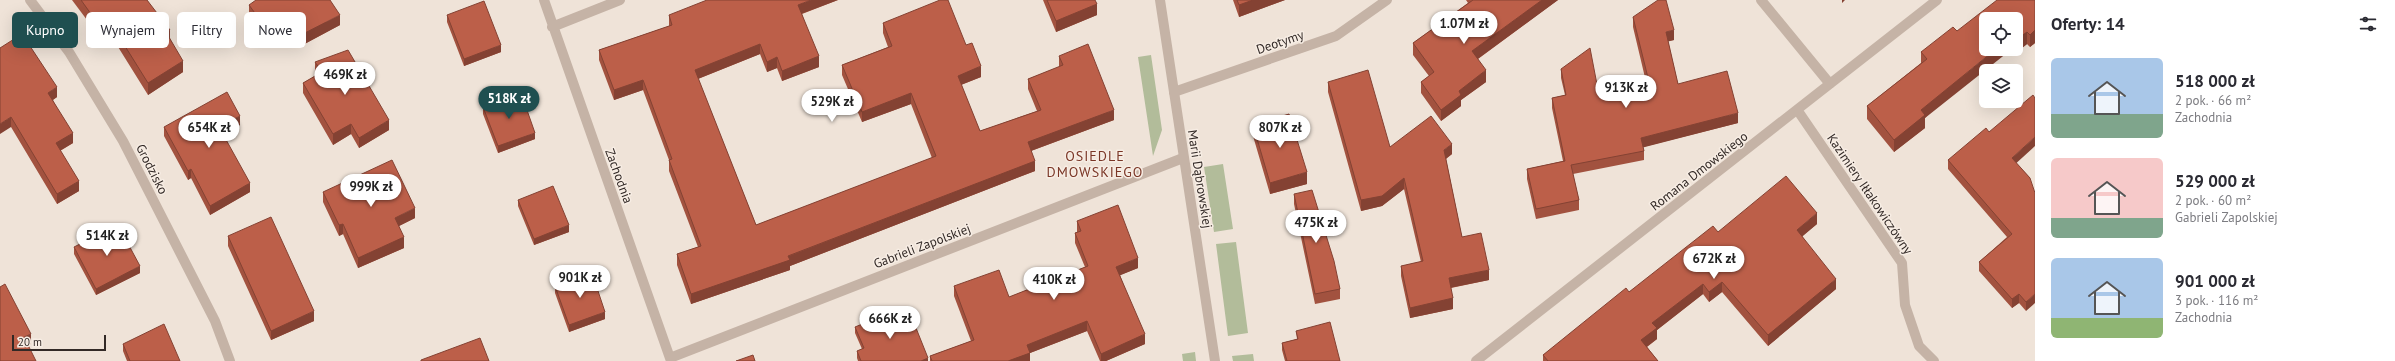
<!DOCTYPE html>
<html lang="pl">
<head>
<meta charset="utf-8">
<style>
  body { margin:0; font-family:"PT Sans",sans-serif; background:#f2f2f3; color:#2b2b33; height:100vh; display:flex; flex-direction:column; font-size:15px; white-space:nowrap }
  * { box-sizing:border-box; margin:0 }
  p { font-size:13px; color:#7c7c81 }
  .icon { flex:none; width:22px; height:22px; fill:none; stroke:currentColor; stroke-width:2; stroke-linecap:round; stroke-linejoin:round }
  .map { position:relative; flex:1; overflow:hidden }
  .drawer { display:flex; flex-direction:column; background:#fff; width:360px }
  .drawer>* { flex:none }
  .banner { position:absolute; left:12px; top:12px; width:380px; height:36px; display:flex; gap:8px }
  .tools { position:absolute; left:1979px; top:12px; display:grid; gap:8px }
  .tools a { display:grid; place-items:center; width:44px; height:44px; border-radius:6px; background:#fff; box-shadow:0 4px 16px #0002; font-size:20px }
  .scale { position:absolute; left:12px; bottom:10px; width:94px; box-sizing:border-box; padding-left:4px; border:2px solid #322926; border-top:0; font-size:11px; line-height:14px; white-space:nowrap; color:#322926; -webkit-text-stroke:3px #f7ede4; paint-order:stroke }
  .price { position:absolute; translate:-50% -34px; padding:0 9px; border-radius:14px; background:#fff; color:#222; font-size:13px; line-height:26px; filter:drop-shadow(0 1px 2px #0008) }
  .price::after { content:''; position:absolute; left:50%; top:24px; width:12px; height:9px; margin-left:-6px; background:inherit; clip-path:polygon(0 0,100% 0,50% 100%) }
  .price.active { background:#1f4f50; color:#fff }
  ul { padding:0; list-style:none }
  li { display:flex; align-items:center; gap:12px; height:100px; padding:0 16px }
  li span { display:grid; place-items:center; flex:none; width:112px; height:80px; border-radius:6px; color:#555 }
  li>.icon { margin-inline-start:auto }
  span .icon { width:48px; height:48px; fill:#fffc; stroke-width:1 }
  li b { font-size:17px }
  h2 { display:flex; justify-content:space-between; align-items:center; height:48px; padding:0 16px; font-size:17px }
  .pill { padding:0 14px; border-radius:6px; background:#fff; box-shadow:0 4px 16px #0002; font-size:14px; line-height:36px }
  .pill.active { background:#1f4f50; color:#fff }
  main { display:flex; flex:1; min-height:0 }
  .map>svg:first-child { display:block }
</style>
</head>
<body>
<main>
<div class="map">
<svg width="2035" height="361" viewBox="0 0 2035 361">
  <rect width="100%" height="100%" fill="#efe3d8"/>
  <path fill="#b2bc9a" d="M1151,55L1162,130L1153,156L1138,57Z
    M1223,164L1233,229L1214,232L1204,167Z
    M1236,242L1248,333L1228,336L1216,244Z
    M1195,352L1196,361H1183L1182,354Z
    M1253,354L1254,361H1233L1232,356Z"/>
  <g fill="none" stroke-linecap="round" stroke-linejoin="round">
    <path stroke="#c5b3a6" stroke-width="10" d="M30,0L69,52L123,141L215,321L230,361
      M544,0L671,361
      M1761,0L1830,84
      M552,27L620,0
      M1174,92L1336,36L1387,0
      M1798,111L1902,263L1905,305L1919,346L1934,361
      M670,358L1183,158
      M1476,361L1937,0"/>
    <path stroke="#c5b3a6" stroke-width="10" d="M1160,0L1215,361"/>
  </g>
  <path fill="#a2523f" d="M72,0H147L170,39L183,72L148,95L105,26L96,32Z
    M838,0L802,14L819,67L782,81L777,68L767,72L760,54L698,79L756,225L932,158L911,104L862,122L842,75V65L888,47L883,33V23L966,45L981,77L961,85L980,131L1037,111L1028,89V79L1059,67V56L1114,120L1031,151L1035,171L790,266V270L691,304L677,265V254L698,247L669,171V160L643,90L614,100L599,60V50L669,26V15Z
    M1043,0H1095L1097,15L1056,32Z
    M1233,0H1285L1239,17Z
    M1466,0H1558L1478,59L1486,82L1461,100V106L1441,121L1421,93V82L1429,76L1413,55V43L1468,3Z
    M2035,0V43L2030,47L2027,44L2017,52L2015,49H2016V19L1925,118V128L1894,152L1867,119V106L1921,63V52L1957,31Z
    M249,5L340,25L297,48L284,30L268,42L249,15Z
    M447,15L501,52L464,66L447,22Z
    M1633,17L1674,40L1668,41L1678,84L1738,123L1643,147L1644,151V160L1573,174L1579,200V210L1536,219L1527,179V169L1563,161L1552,108V98L1565,95L1561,78V69L1599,95L1647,86L1633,27Z
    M0,48L57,97L53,100L73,143L60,151L79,191L57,204L11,127Z
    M315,62L389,130L359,148L351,134L333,145L303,93V83L317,75L315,73Z
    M1328,82L1390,147L1452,154L1446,159L1462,237L1489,280L1451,288L1453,309L1410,318L1401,276V266L1421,262L1404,189L1382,206L1361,211L1328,92Z
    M483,107L535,139L498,153L483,114Z
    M240,125L223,134L250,192L210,215L191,178L188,180L164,136V127Z
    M1253,125L1307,184L1270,194L1253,136Z
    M1948,160L2016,163L2030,178L2026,311L2019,303L2012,308L1979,271V262L2007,237L1948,169Z
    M323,192L415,218L399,226L404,248L358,268L343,234L339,236L323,202Z
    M1294,194L1340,289V299L1315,304L1294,204Z
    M518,200L569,232L534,245L518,206Z
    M1077,221L1138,268L1120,275L1145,344L1106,361H1100L1087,331L1030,353V361H930V356L971,341L954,296V286L1009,297L1085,267L1075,243V233L1077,232Z
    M1817,224L1802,236L1836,289L1768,346L1722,292L1709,302L1703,294L1657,330V339L1647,347L1658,361H1543V355L1629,292L1718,232Z
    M228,236L314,321L271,340L228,246Z
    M74,247L140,273L96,295L74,254Z
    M555,286L605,319L569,332L555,293Z
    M855,327L908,331L928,361H858L857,358V351L862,349L855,333Z
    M1296,331L1340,361H1285L1282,350V343L1297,339Z
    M123,344L180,361H127L123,351Z"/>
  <path fill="#844233" d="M811,0H838L798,15V5Z
    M1253,0H1285L1239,17V5Z
    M1542,0H1558L1472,63V51Z
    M1842,0H1845L1842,3Z
    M1097,4V15L1056,32V21Z
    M105,14V26L96,32V21Z
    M340,15V25L297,48V37Z
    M284,20V30L268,42V31Z
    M170,30V42L166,32Z
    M1674,30V40L1666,42V32Z
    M2035,30V43L2030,47V35Z
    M2027,32V44L2017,52V39Z
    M760,44V54L695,80V70Z
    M501,45V52L464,66V59Z
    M1996,49H2012L1925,118V128L1894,152V140L1921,110Z
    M819,56V67L782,81V71Z
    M777,57V68L767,72V62Z
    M183,61V72L148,95V83Z
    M981,66V77L958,86V76Z
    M1486,70V82L1461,100V106L1441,121V110L1459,91Z
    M643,80V90L614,100V90Z
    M57,87V97L48,103V93Z
    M911,93V104L862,122V112Z
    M1114,110V120L1028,152V142Z
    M1738,113V123L1641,148V138Z
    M240,116V125L219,136V127Z
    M11,117V127L0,134V124Z
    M389,120V130L359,148V138Z
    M351,124V134L333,145V134Z
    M73,133V143L56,153V143Z
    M535,133V139L498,153V146Z
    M2035,137V146L2012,167V158Z
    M1452,144V154L1444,160V150Z
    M1035,161V171L790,266V270L691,304V294Z
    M191,169V178L188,180V171Z
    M1307,172V184L1270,194V183Z
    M1404,178V189L1382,206L1361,211V200Z
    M79,181V191L57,204V194Z
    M250,183V192L210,215V206Z
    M415,208V218L395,228V218Z
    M1817,213V224L1797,241V230Z
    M343,224V234L339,236V225Z
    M569,225V232L534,245V239Z
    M404,237V248L358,268V258Z
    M1138,258V268L1116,277V267Z
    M140,266V273L96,295V289Z
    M1489,270V280L1449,288V278Z
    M1836,279V289L1768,346V335Z
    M1722,282V292L1709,302V292Z
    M1703,284V294L1657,330V339L1641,351V340L1652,323Z
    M2019,294V303L2012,308V299Z
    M2035,294V303L2026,311V302Z
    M1453,298V309L1410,318V308Z
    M314,311V321L271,340V331Z
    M605,312V319L569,332V325Z
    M1087,321V331L1030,353V361H1008L1027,345Z
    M31,334V344L24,347V337Z
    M1145,334V344L1106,361H1101V354Z
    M928,358V361H921Z"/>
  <path fill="#bc5f49" stroke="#844233" d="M81,0H147L170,30L166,32L183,61L148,83L105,14L96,21Z
    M256,0H330L340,15L297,37L284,20L268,31L249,5Z
    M707,0H811L798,5L819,56L782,71L777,57L767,62L760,44L695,70L756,225L936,156L911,93L862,112L842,65L892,46L883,23L940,0H948L966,45L972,43L981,66L958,76L980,131L1041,110L1028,79L1063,65L1059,56L1088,44L1114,110L1028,142L1035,161L788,256L790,260L691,294L677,254L701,246L669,160L672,159L643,80L614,90L599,50L672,25L669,15Z
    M1047,0H1095L1097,4L1056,21Z
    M1237,0H1253L1239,5Z
    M1473,0H1542L1472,51L1486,70L1459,91L1461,95L1441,110L1421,82L1434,72L1413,43Z
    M1658,0H1666L1674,30L1666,32L1678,84L1727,71L1738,113L1641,138L1644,151L1571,165L1579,200L1536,209L1527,169L1565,161L1552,98L1566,95L1561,69L1590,48L1599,95L1650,86L1633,17Z
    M1997,0H2035V30L2030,35L2027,32L2017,39L2016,38V19H1986V49H1996L1921,110L1925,115L1894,140L1867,106L1927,59L1921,52L1953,27L1957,31Z
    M484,1L501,45L464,59L447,15Z
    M22,34L57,87L48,93L73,133L56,143L79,181L57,194L11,117L0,124V48Z
    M348,50L389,120L359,138L351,124L333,134L303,83L322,72L315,62Z
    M1368,70L1390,147L1431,116L1452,144L1444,150L1462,237L1481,233L1489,270L1449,278L1453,298L1410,308L1401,266L1423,261L1404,178L1382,196L1361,200L1328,82Z
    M227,92L240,116L219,127L250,183L210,206L191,169L188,171L164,127Z
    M521,93L535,133L498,146L483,107Z
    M2033,95L2035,98V137L2012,158L2030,178L2035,193V294L2026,302L2019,294L2012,299L1979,262L2012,234L1948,160L1986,128L1989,132Z
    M1289,114L1307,172L1270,183L1253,125Z
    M392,160L415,208L395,218L404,237L358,258L343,224L339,225L323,192Z
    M1786,176L1817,213L1797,230L1836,279L1768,335L1722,282L1709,292L1703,284L1652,323L1657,328L1641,340L1658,361H1548L1543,355L1626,288L1629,292L1713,226L1718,232Z
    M553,186L569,225L534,239L518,200Z
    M1312,190L1334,261L1340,289L1315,294L1294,194Z
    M1118,205L1138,258L1116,267L1145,334L1101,354L1087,321L1027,345L1030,353L1008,361H932L930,356L974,340L954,286L999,270L1009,297L1088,266L1075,233L1081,231L1077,221Z
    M271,217L314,311L271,331L228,236Z
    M118,225L140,266L96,289L74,247Z
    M592,273L605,312L569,325L555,286Z
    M5,284L31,334L24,337L36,361H0V287Z
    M899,309L908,331L916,328L928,358L921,361H861L857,351L864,348L855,327Z
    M1330,322L1340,361H1287L1282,343L1298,339L1296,331Z
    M164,324L180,361H130L123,344Z
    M480,338L489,361H421V360Z
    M753,355L755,361H736Z"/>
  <g text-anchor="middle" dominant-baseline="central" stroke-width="3" stroke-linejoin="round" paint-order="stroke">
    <g font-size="13" fill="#322926" stroke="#f7ede4">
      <text transform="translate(1280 42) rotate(-19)">Deotymy</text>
      <text transform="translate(152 169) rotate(63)">Grodzisko</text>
      <text transform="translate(1699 171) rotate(-38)">Romana Dmowskiego</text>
      <text transform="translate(619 176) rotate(70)">Zachodnia</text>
      <text transform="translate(1200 179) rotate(81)">Marii Dąbrowskiej</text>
      <text transform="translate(1870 194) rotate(56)">Kazimiery Iłłakowiczówny</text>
      <text transform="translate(922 246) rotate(-21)">Gabrieli Zapolskiej</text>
    </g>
    <g font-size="14" letter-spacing="1" fill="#7a3626" stroke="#f7ede4">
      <text x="1095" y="156">OSIEDLE<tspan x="1095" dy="16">DMOWSKIEGO</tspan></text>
    </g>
  </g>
</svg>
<div class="tools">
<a><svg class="icon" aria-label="locate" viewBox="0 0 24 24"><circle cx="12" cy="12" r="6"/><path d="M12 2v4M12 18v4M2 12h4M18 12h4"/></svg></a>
<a><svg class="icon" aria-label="layers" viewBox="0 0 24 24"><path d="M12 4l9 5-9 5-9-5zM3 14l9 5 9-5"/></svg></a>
</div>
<div class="scale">20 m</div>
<b class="price" style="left:1464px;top:45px">1.07M zł</b>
<b class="price" style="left:345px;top:96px">469K zł</b>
<b class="price" style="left:1626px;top:109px">913K zł</b>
<b class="price active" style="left:509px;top:120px">518K zł</b>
<b class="price" style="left:832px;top:123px">529K zł</b>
<b class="price" style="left:209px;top:149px">654K zł</b>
<b class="price" style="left:1280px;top:149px">807K zł</b>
<b class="price" style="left:371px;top:208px">999K zł</b>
<b class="price" style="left:1316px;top:244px">475K zł</b>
<b class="price" style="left:107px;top:257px">514K zł</b>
<b class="price" style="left:1714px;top:280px">672K zł</b>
<b class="price" style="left:580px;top:299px">901K zł</b>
<b class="price" style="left:1054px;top:301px">410K zł</b>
<b class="price" style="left:890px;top:340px">666K zł</b>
<div class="banner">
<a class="pill active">Kupno</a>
<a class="pill">Wynajem</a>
<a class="pill">Filtry</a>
<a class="pill">Nowe</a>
</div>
</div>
<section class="drawer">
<h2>Oferty: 14<svg class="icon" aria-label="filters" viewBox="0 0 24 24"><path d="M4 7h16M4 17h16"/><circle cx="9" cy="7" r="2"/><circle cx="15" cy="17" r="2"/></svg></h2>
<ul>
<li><span style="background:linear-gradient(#a9c7e8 70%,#7fa58c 0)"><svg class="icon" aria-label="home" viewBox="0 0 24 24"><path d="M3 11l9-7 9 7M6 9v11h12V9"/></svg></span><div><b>518 000 zł</b><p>2 pok. · 66 m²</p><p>Zachodnia</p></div></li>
<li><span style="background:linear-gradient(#f6c9c9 75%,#7fa58c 0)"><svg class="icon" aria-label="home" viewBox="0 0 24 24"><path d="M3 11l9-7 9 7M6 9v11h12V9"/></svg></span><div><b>529 000 zł</b><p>2 pok. · 60 m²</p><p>Gabrieli Zapolskiej</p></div></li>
<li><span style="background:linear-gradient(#a9c7e8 75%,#8fb573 0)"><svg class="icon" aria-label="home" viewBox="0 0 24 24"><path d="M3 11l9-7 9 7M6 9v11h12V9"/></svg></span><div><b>901 000 zł</b><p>3 pok. · 116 m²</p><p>Zachodnia</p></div></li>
</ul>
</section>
</main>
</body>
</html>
